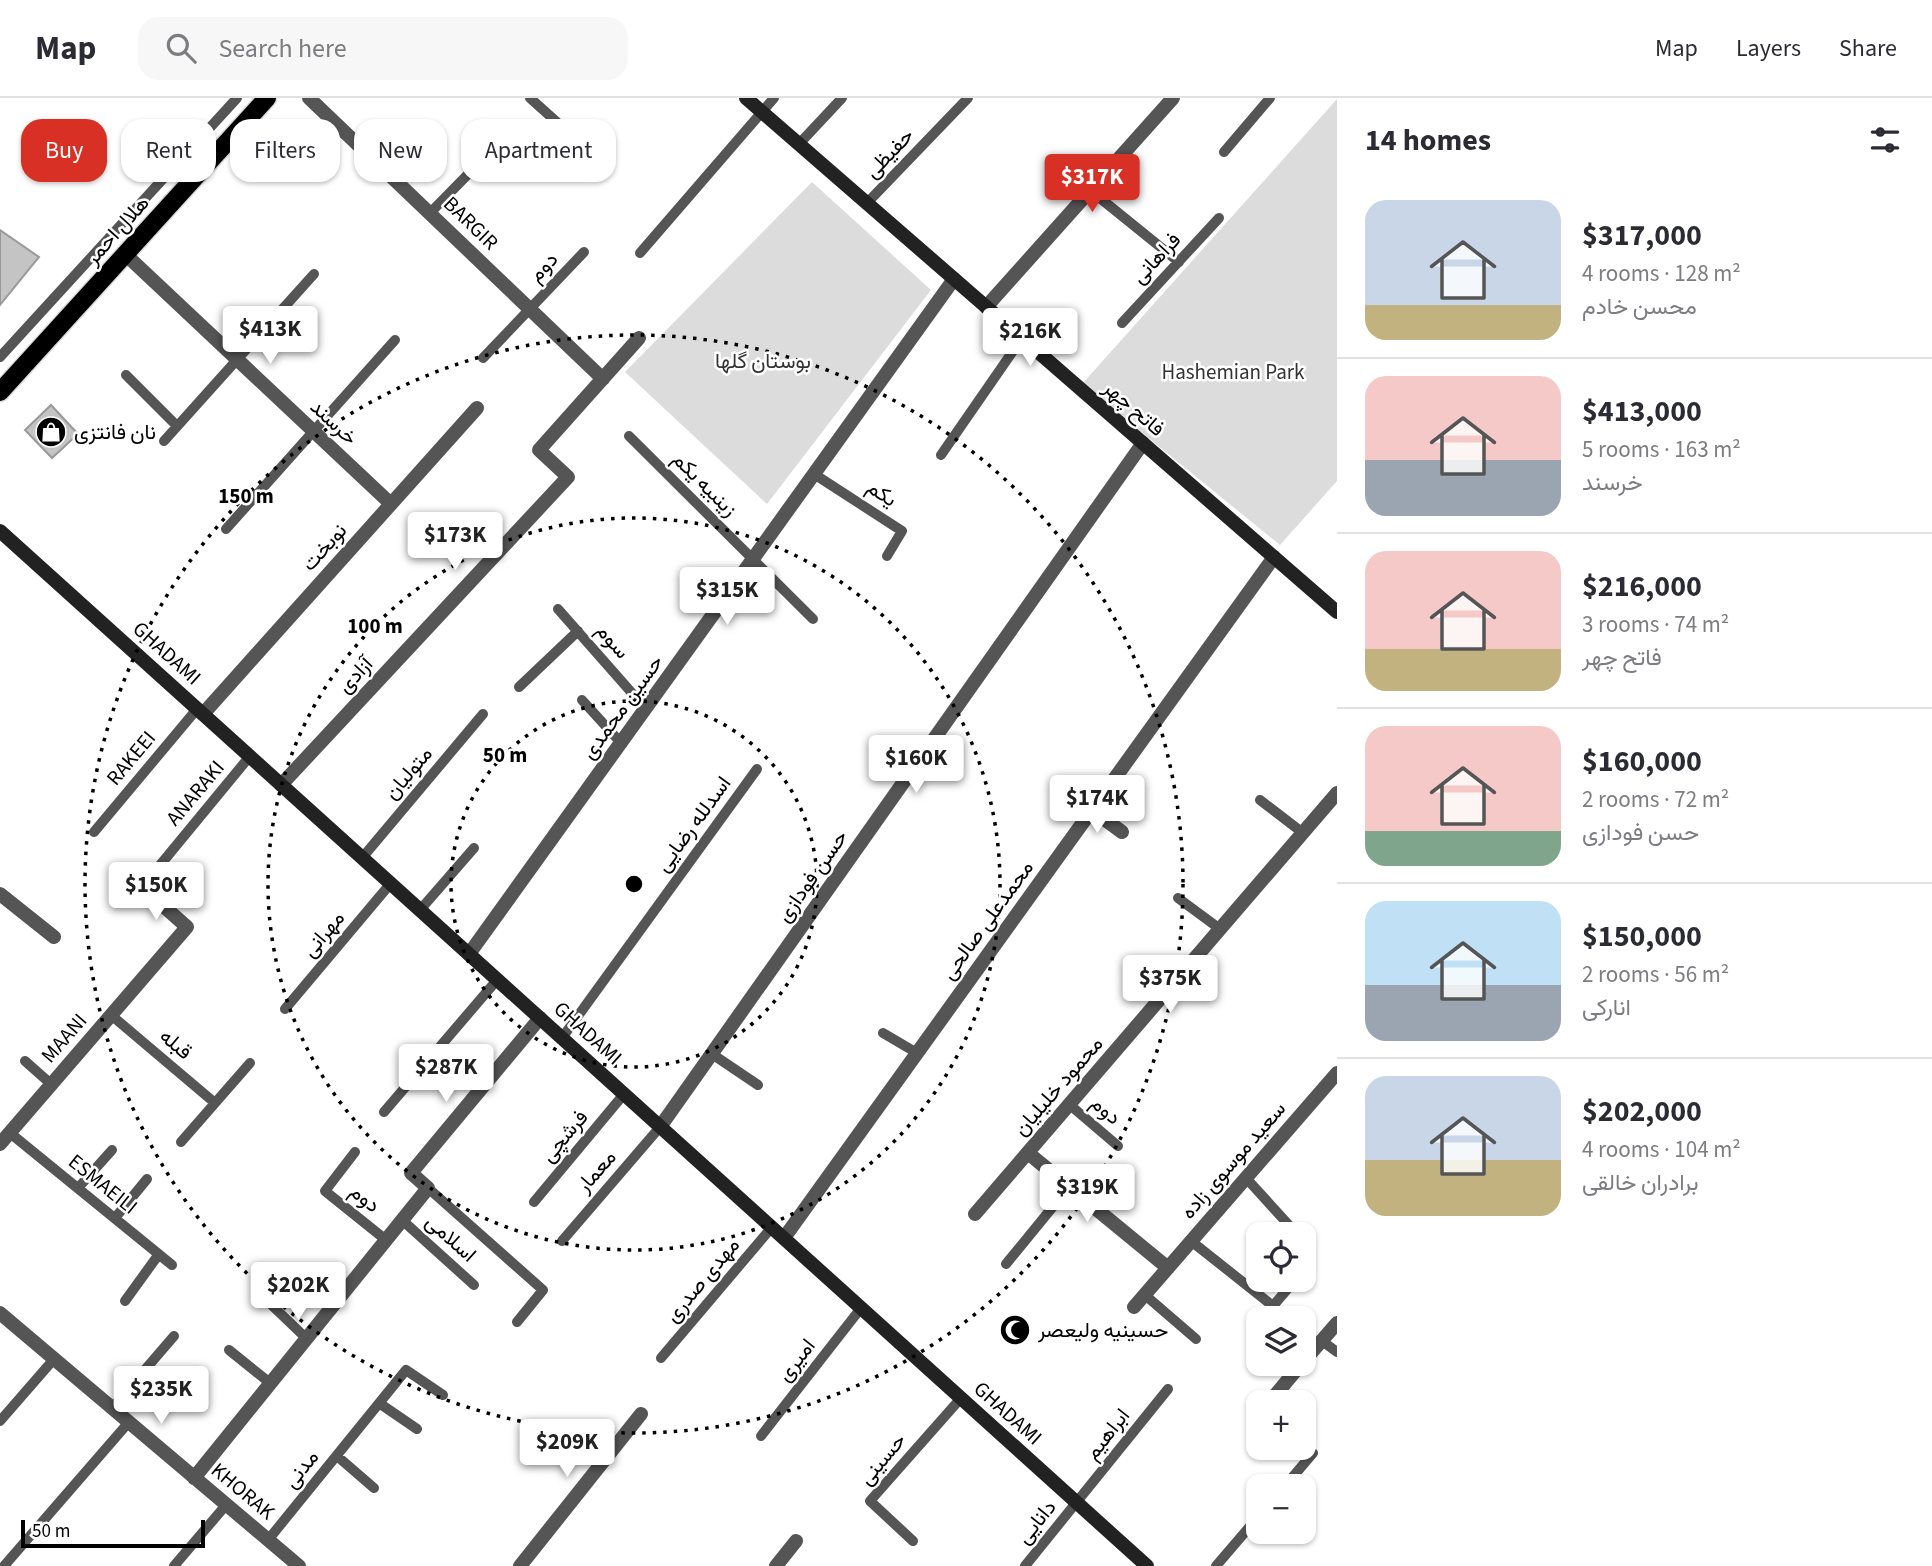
<!DOCTYPE html>
<html lang="en">
<head>
<meta charset="utf-8">
<style>
  body { margin:0; font-family:"Source Sans 3",Vazirmatn,sans-serif; background:#f7f7f7; color:#2b2b33; height:100vh; display:flex; flex-direction:column; font-size:26px; white-space:nowrap }
  * { box-sizing:border-box; margin:0 }
  p { font-size:23px; color:#7c7c81 }
  .icon { flex:none; width:38px; height:38px; fill:none; stroke:currentColor; stroke-width:2; stroke-linecap:round; stroke-linejoin:round }
  .map { position:relative; flex:1; overflow:hidden }
  .details { display:flex; flex-direction:column; background:#fff; width:595px }
  .details>* { flex:none }
  .guide { position:absolute; left:21px; top:21px; width:665px; height:63px; display:flex; gap:14px }
  .tools { position:absolute; left:1246px; top:1124px; display:grid; gap:14px }
  .tools a { display:grid; place-items:center; width:70px; height:70px; border-radius:14px; background:#fff; box-shadow:0 2px 5px #0004; font-size:35px }
  .scale { position:absolute; left:21px; bottom:18px; width:184px; box-sizing:border-box; padding-left:7px; border:4px solid #000; border-top:0; font-size:19px; line-height:24px; white-space:nowrap; color:#000; -webkit-text-stroke:5px #fff; paint-order:stroke }
  .price { position:absolute; translate:-50% -60px; padding:0 16px; border-radius:7px; background:#fff; color:#222; font-size:23px; line-height:46px; filter:drop-shadow(0 2px 4px #0008) }
  .price::after { content:''; position:absolute; left:50%; top:42px; width:21px; height:16px; margin-left:-10px; background:inherit; clip-path:polygon(0 0,100% 0,50% 100%) }
  .price.active { background:#d93025; color:#fff }
  ul { padding:0; list-style:none }
  li { display:flex; align-items:center; gap:21px; height:175px; padding:0 28px }
  li+li { border-top:2px solid #e1e1e2 }
  li span { display:grid; place-items:center; flex:none; width:196px; height:140px; border-radius:21px; color:#555 }
  li>.icon { margin-inline-start:auto }
  span .icon { width:84px; height:84px; fill:#fffc; stroke-width:1 }
  li b { font-size:30px }
  h2 { display:flex; justify-content:space-between; align-items:center; height:84px; padding:0 28px; font-size:30px }
  .chip { padding:0 24px; border-radius:21px; background:#fff; box-shadow:0 2px 5px #0004; font-size:24px; line-height:63px }
  .chip.active { background:#d93025; color:#fff }
  header { display:flex; align-items:center; gap:42px; box-sizing:border-box; height:98px; padding:0 35px; background:#fff; border-bottom:2px solid #e1e1e2 }
  header strong { font-size:33px }
  nav { display:flex; gap:38px; margin-inline-start:auto; font-size:24px }
  .search { width:490px; height:63px; background:#f7f7f7; display:flex; align-items:center; gap:18px; box-sizing:border-box; padding:0 24px; border-radius:21px; color:#7c7c81; font-size:26px }
  main { display:flex; flex:1; min-height:0 }
  .map>svg:first-child { display:block }
</style>
</head>
<body>
<header>
<strong>Map</strong>
<div class="search"><svg class="icon" aria-label="search" viewBox="0 0 24 24"><circle cx="10" cy="10" r="6"/><path d="M15 15l6 6"/></svg>Search here</div>
<nav><a>Map</a><a>Layers</a><a>Share</a></nav>
</header>
<main>
<div class="map">
<svg width="1337" height="1468" viewBox="0 0 1337 1468">
  <rect width="100%" height="100%" fill="#fff"/>
  <path fill="#dcdcdc" d="M1337,1V383L1280,447L1082,286Z
    M812,84L931,192L767,406L625,274Z"/>
  <path fill="#c4c4c4" stroke="#999" stroke-width="2" d="M0,132L39,159L0,207Z
    M51,307L78,336L52,360L25,332Z"/>
  <g fill="none" stroke-linecap="round" stroke-linejoin="round">
    <g stroke="#dbdbdb" stroke-width="21">
      <path id="primary" d="M0,294L267,0"/>
    </g>
    <path stroke="#555" stroke-width="10" d="M530,0L559,26
      M799,46L842,0
      M1224,54L1270,0
      M1090,92L1179,164
      M867,105L968,0
      M430,115L480,64
      M640,155L774,0
      M1122,225L1219,120
      M0,259L237,0
      M483,260L584,154
      M126,277L177,328
      M629,338L813,521
      M164,343L314,176
      M941,357L1022,240
      M814,376L902,433L887,458
      M226,431L395,242
      M558,511L646,611
      M519,589L578,533
      M582,602L622,646
      M1260,702L1303,735
      M94,734L197,611
      M362,760L483,616
      M142,789L250,658
      M1178,800L1220,831
      M420,812L474,750
      M285,911L391,785
      M111,917L215,1005
      M883,935L917,955
      M562,940L757,671
      M712,956L758,987
      M25,963L51,986
      M1070,1007L1118,1048
      M384,1014L497,882
      M10,1035L172,1167
      M181,1044L250,965
      M355,1054L325,1093L386,1142
      M1246,1080L1297,1136
      M78,1090L112,1052
      M428,1090L543,1192L517,1224
      M534,1104L624,996
      M115,1120L147,1081
      M402,1122L474,1187
      M562,1143L660,1029
      M1191,1143L1273,1208L1296,1181
      M1006,1166L1069,1089
      M276,1170L256,1192L307,1241
      M1145,1197L1196,1241
      M125,1203L159,1156
      M1322,1243L1337,1254
      M229,1252L270,1285
      M661,1260L772,1129
      M379,1305L417,1331
      M112,1310L174,1238
      M0,1323L54,1261
      M761,1338L861,1210
      M337,1358L374,1390
      M1285,1388L1313,1355
      M268,1442L406,1272L443,1297
      M913,1443L870,1403L961,1300
      M4,1468L129,1324
      M174,1468L226,1407
      M1025,1468L1168,1291
      M1216,1468L1258,1419"/>
    <path stroke="#555" stroke-width="14" d="M309,0L603,281
      M125,156L391,406
      M986,209L1173,0
      M203,616L477,310
      M281,687L568,379L539,352L639,240
      M1092,712L1122,734
      M0,796L54,839
      M469,856L954,181
      M660,1029L1143,345
      M0,1046L187,829L142,789
      M1028,1055L1168,1170
      M975,1116L1337,695
      M784,1140L1274,459
      M1134,1209L1337,975
      M0,1215L299,1468
      M1304,1263L1337,1225
      M1272,1301L1302,1265
      M194,1380L428,1090L411,1075L540,920
      M520,1468L641,1316
      M776,1468L796,1443"/>
    <path stroke="#222" stroke-width="14" d="M746,0L1337,514
      M0,433L1147,1468"/>
    <use href="#primary" stroke="#000" stroke-width="18"/>
  </g>
  <g fill="none" stroke="#000" stroke-width="3.5" stroke-dasharray="3.5 7">
    <circle cx="634" cy="786" r="183"/>
    <circle cx="634" cy="786" r="366"/>
    <circle cx="634" cy="786" r="549"/>
  </g>
  <defs>
    <g id="shop-disc" transform="scale(1.575)"><circle r="9.5" fill="#000" stroke="#fff"/><path d="M-5-2.5h2.3a2.7 3.5 0 0 1 5.4 0H5L5.5 6h-11ZM-1.5-2.5h3a1.5 2.3 0 0 0-3 0Z" fill="#fff"/></g>
    <g id="mosque-disc" transform="scale(1.575)"><circle r="9.5" fill="#000" stroke="#fff"/><path d="M3.5-4.9A6 6 0 1 0 3.5 4.9A5 5 0 1 1 3.5-4.9Z" fill="#fff"/></g>
  </defs>
  <g fill-rule="evenodd">
    <use href="#shop-disc" x="51" y="334"/>
    <use href="#mosque-disc" x="1015" y="1232"/>
  </g>
  <g text-anchor="middle" dominant-baseline="central" stroke-width="5" stroke-linejoin="round" paint-order="stroke">
    <g font-size="21" fill="#000" stroke="#fff">
      <text transform="translate(889 55) rotate(-46)">حفیظی</text>
      <text transform="translate(471 125) rotate(44)">BARGIR</text>
      <text transform="translate(117 132) rotate(-48)">هلال احمر</text>
      <text transform="translate(1156 160) rotate(-47)">فراهانی</text>
      <text transform="translate(543 169) rotate(-47)">دوم</text>
      <text transform="translate(1134 310) rotate(41)">فاتح چهر</text>
      <text transform="translate(334 324) rotate(43)">خرسند</text>
      <text transform="translate(705 386) rotate(45)">زینبیه یکم</text>
      <text transform="translate(882 395) rotate(33)">یکم</text>
      <text transform="translate(324 449) rotate(-48)">نوبخت</text>
      <text transform="translate(613 543) rotate(49)">سوم</text>
      <text transform="translate(167 555) rotate(42)">GHADAMI</text>
      <text transform="translate(355 577) rotate(-47)">آزادی</text>
      <text transform="translate(622 609) rotate(-54)">حسین محمدی</text>
      <text transform="translate(131 660) rotate(-50)">RAKEEI</text>
      <text transform="translate(408 675) rotate(-50)">متولیان</text>
      <text transform="translate(195 695) rotate(-50)">ANARAKI</text>
      <text transform="translate(693 726) rotate(-54)">اسدلله رضایی</text>
      <text transform="translate(812 778) rotate(-55)">حسن فودازی</text>
      <text transform="translate(987 822) rotate(-54)">محمدعلی صالحی</text>
      <text transform="translate(323 836) rotate(-50)">مهرانی</text>
      <text transform="translate(588 935) rotate(42)">GHADAMI</text>
      <text transform="translate(64 940) rotate(-49)">MAANI</text>
      <text transform="translate(176 946) rotate(40)">قبله</text>
      <text transform="translate(1058 988) rotate(-49)">محمود خلیلیان</text>
      <text transform="translate(1106 1012) rotate(40)">دوم</text>
      <text transform="translate(564 1038) rotate(-50)">فرشچی</text>
      <text transform="translate(1233 1062) rotate(-49)">سعید موسوی زاده</text>
      <text transform="translate(596 1073) rotate(-49)">معمار</text>
      <text transform="translate(103 1086) rotate(39)">ESMAEILI</text>
      <text transform="translate(365 1100) rotate(38)">دوم</text>
      <text transform="translate(451 1140) rotate(42)">اسلامی</text>
      <text transform="translate(702 1182) rotate(-50)">مهدی صدری</text>
      <text transform="translate(796 1262) rotate(-52)">امیری</text>
      <text transform="translate(1008 1315) rotate(42)">GHADAMI</text>
      <text transform="translate(1107 1336) rotate(-52)">ابراهیم</text>
      <text transform="translate(882 1361) rotate(-50)">حسینی</text>
      <text transform="translate(301 1371) rotate(-51)">مدنی</text>
      <text transform="translate(243 1393) rotate(40)">KHORAK</text>
      <text transform="translate(1036 1424) rotate(-51)">دانایی</text>
    </g>
    <g font-size="21" fill="#333" stroke="#fff">
      <text x="763" y="263">بوستان گلها</text>
      <text x="1233" y="274">Hashemian Park</text>
    </g>
    <g font-size="21" fill="#000" stroke="#fff" text-anchor="start">
      <text x="74" y="334">نان فانتزی</text>
      <text x="1038" y="1232">حسینیه ولیعصر</text>
    </g>
  </g>
  <circle cx="634" cy="786" r="10" fill="#000" stroke="#fff" stroke-width="3.5"/>
  <g font-size="21" text-anchor="middle" font-weight="bold" fill="#000" stroke="#fff" stroke-width="5" stroke-linejoin="round" paint-order="stroke">
    <text x="246" y="405">150 m</text>
    <text x="375" y="535">100 m</text>
    <text x="505" y="664">50 m</text>
  </g>
</svg>
<div class="tools">
<a><svg class="icon" aria-label="locate" viewBox="0 0 24 24"><circle cx="12" cy="12" r="6"/><path d="M12 2v4M12 18v4M2 12h4M18 12h4"/></svg></a>
<a><svg class="icon" aria-label="layers" viewBox="0 0 24 24"><path d="M12 4l9 5-9 5-9-5zM3 14l9 5 9-5"/></svg></a>
<a>+</a>
<a>−</a>
</div>
<div class="scale">50 m</div>
<b class="price active" style="left:1092px;top:116px">$317K</b>
<b class="price" style="left:270px;top:268px">$413K</b>
<b class="price" style="left:1030px;top:270px">$216K</b>
<b class="price" style="left:455px;top:474px">$173K</b>
<b class="price" style="left:727px;top:529px">$315K</b>
<b class="price" style="left:916px;top:697px">$160K</b>
<b class="price" style="left:1097px;top:737px">$174K</b>
<b class="price" style="left:156px;top:824px">$150K</b>
<b class="price" style="left:1170px;top:917px">$375K</b>
<b class="price" style="left:446px;top:1006px">$287K</b>
<b class="price" style="left:1087px;top:1126px">$319K</b>
<b class="price" style="left:298px;top:1224px">$202K</b>
<b class="price" style="left:161px;top:1328px">$235K</b>
<b class="price" style="left:567px;top:1381px">$209K</b>
<div class="guide">
<a class="chip active">Buy</a>
<a class="chip">Rent</a>
<a class="chip">Filters</a>
<a class="chip">New</a>
<a class="chip">Apartment</a>
</div>
</div>
<section class="details">
<h2>14 homes<svg class="icon" aria-label="filters" viewBox="0 0 24 24"><path d="M4 7h16M4 17h16"/><circle cx="9" cy="7" r="2"/><circle cx="15" cy="17" r="2"/></svg></h2>
<ul>
<li><span style="background:linear-gradient(#c9d6e8 75%,#c2b280 0)"><svg class="icon" aria-label="home" viewBox="0 0 24 24"><path d="M3 11l9-7 9 7M6 9v11h12V9"/></svg></span><div><b>$317,000</b><p>4 rooms · 128 m²</p><p>محسن خادم</p></div></li>
<li><span style="background:linear-gradient(#f6c9c9 60%,#9aa5b1 0)"><svg class="icon" aria-label="home" viewBox="0 0 24 24"><path d="M3 11l9-7 9 7M6 9v11h12V9"/></svg></span><div><b>$413,000</b><p>5 rooms · 163 m²</p><p>خرسند</p></div></li>
<li><span style="background:linear-gradient(#f6c9c9 70%,#c2b280 0)"><svg class="icon" aria-label="home" viewBox="0 0 24 24"><path d="M3 11l9-7 9 7M6 9v11h12V9"/></svg></span><div><b>$216,000</b><p>3 rooms · 74 m²</p><p>فاتح چهر</p></div></li>
<li><span style="background:linear-gradient(#f6c9c9 75%,#7fa58c 0)"><svg class="icon" aria-label="home" viewBox="0 0 24 24"><path d="M3 11l9-7 9 7M6 9v11h12V9"/></svg></span><div><b>$160,000</b><p>2 rooms · 72 m²</p><p>حسن فودازی</p></div></li>
<li><span style="background:linear-gradient(#bfe0f5 60%,#9aa5b1 0)"><svg class="icon" aria-label="home" viewBox="0 0 24 24"><path d="M3 11l9-7 9 7M6 9v11h12V9"/></svg></span><div><b>$150,000</b><p>2 rooms · 56 m²</p><p>انارکی</p></div></li>
<li><span style="background:linear-gradient(#c9d6e8 60%,#c2b280 0)"><svg class="icon" aria-label="home" viewBox="0 0 24 24"><path d="M3 11l9-7 9 7M6 9v11h12V9"/></svg></span><div><b>$202,000</b><p>4 rooms · 104 m²</p><p>برادران خالقی</p></div></li>
</ul>
</section>
</main>
</body>
</html>
